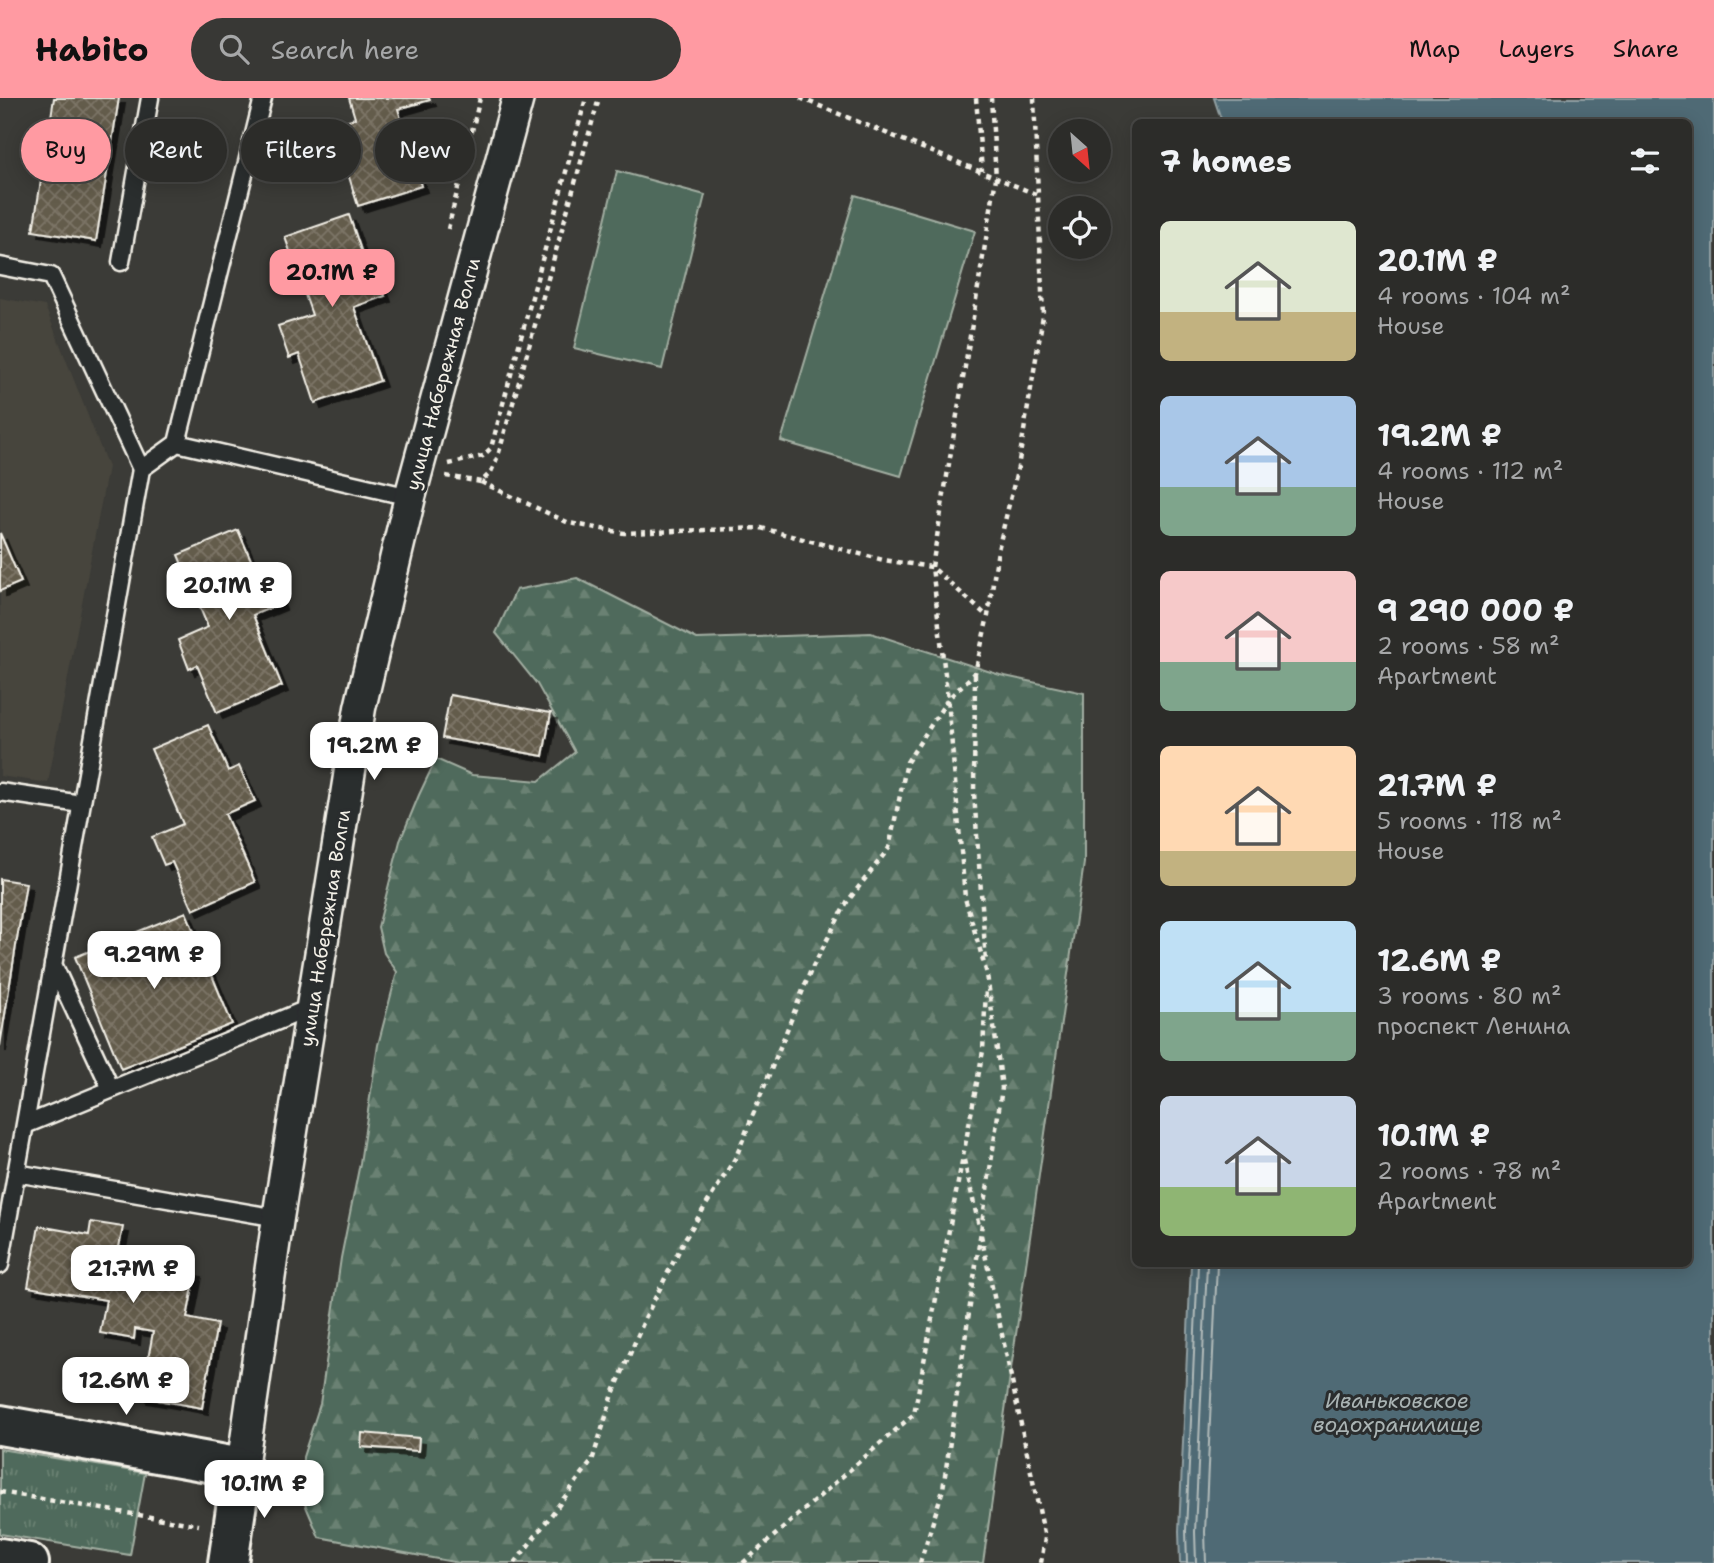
<!DOCTYPE html>
<html lang="en">
<head>
<meta charset="utf-8">
<style>
  body { margin:0; font-family:"Shantell Sans",sans-serif; background:#383835; color:#f1f3f6; height:100vh; display:flex; flex-direction:column; font-size:26px; white-space:nowrap }
  * { box-sizing:border-box; margin:0 }
  p { font-size:23px; color:#a6a7a8 }
  .icon { flex:none; width:38px; height:38px; fill:none; stroke:currentColor; stroke-width:2; stroke-linecap:round; stroke-linejoin:round }
  .map { position:relative; flex:1; overflow:hidden }
  .sheet { position:absolute; left:1132px; top:21px; width:560px; height:1148px; display:flex; flex-direction:column; background:#2c2c29; border-radius:10px; box-shadow:0 4px 18px #0003,0 0 0 2px #484846 }
  .sheet>* { flex:none }
  .hud { position:absolute; left:21px; top:21px; width:665px; height:63px; display:flex; gap:14px }
  .needle { width:46px; rotate:153deg }
  .fabs { position:absolute; left:1048px; top:21px; display:grid; gap:14px }
  .fabs a { display:grid; place-items:center; width:63px; height:63px; border-radius:50%; background:#2c2c29; box-shadow:0 4px 18px #0003,0 0 0 2px #484846; font-size:35px }
  .price { position:absolute; translate:-50% -60px; padding:0 16px; border-radius:14px; background:#fff; color:#222; font-size:23px; line-height:46px; filter:drop-shadow(0 2px 4px #0008) }
  .price::after { content:''; position:absolute; left:50%; top:42px; width:21px; height:16px; margin-left:-10px; background:inherit; clip-path:polygon(0 0,100% 0,50% 100%) }
  .price.on { background:#ff9aa2; color:#111 }
  ul { padding:0; list-style:none }
  li { display:flex; align-items:center; gap:21px; height:175px; padding:0 28px }
  li span { display:grid; place-items:center; flex:none; width:196px; height:140px; border-radius:10px; color:#555 }
  li>.icon { margin-inline-start:auto }
  span .icon { width:84px; height:84px; fill:#fffc; stroke-width:1 }
  li b { font-size:30px }
  h2 { display:flex; justify-content:space-between; align-items:center; height:84px; padding:0 28px; font-size:30px }
  .chip { padding:0 24px; border-radius:32px; background:#2c2c29; box-shadow:0 4px 18px #0003,0 0 0 2px #484846; font-size:24px; line-height:63px }
  .chip.on { background:#ff9aa2; color:#111 }
  header { display:flex; align-items:center; gap:42px; box-sizing:border-box; height:98px; padding:0 35px; background:#ff9aa2; color:#111 }
  header strong { font-size:33px }
  nav { display:flex; gap:38px; margin-inline-start:auto; font-size:24px }
  .search { width:490px; height:63px; background:#383835; display:flex; align-items:center; gap:18px; box-sizing:border-box; padding:0 24px; border-radius:38px; color:#a6a7a8; font-size:26px }
  .map>svg:first-child { display:block }
</style>
</head>
<body>
<header>
<strong>Habito</strong>
<div class="search"><svg class="icon" aria-label="search" viewBox="0 0 24 24"><circle cx="10" cy="10" r="6"/><path d="M15 15l6 6"/></svg>Search here</div>
<nav><a>Map</a><a>Layers</a><a>Share</a></nav>
</header>
<div class="map">
<svg width="1714" height="1465" viewBox="0 0 1714 1465">
  <defs>
    <pattern id="grass-tufts" width="24" height="20" patternUnits="userSpaceOnUse" patternTransform="scale(1.75)"><rect width="24" height="20" fill="#506b5b"/><path d="M3 7l-1-3M5 7V3M7 7l1-3M15 17l-1-3M17 17v-4M19 17l1-3" fill="none" stroke="#6a8173"/></pattern>
    <pattern id="forest-firs" width="22" height="20" patternUnits="userSpaceOnUse" patternTransform="scale(1.75)"><rect width="22" height="20" fill="#506b5b"/><path d="M5 1l3.5 6h-7zM16 11l3.5 6h-7z" fill="#6a8173"/></pattern>
    <pattern id="building-cross-hatch" width="8" height="8" patternUnits="userSpaceOnUse" patternTransform="scale(1.75)"><rect width="8" height="8" fill="#645c4c"/><path d="M0 0l8 8M0 8l8-8" fill="none" stroke="#7b7466"/></pattern>
    <filter id="shadow"><feDropShadow dx="6" dy="6" stdDeviation="0" flood-color="#0009"/></filter>
  </defs>
  <rect width="100%" height="100%" fill="#3b3b37"/>
  <filter id="ink" filterUnits="userSpaceOnUse"><feTurbulence type="fractalNoise" baseFrequency=".0143" numOctaves="2"/><feDisplacementMap in="SourceGraphic" scale="14" xChannelSelector="R" yChannelSelector="G"/><feConvolveMatrix kernelMatrix="1 2 1 2 8 2 1 2 1" color-interpolation-filters="sRGB"/></filter>
  <g filter="url(#ink)">
    <path fill="#47453d" d="M0,200L45,208L108,369L48,685L0,678Z"/>
    <path fill="url(#grass-tufts)" stroke="#a2aea2" stroke-width="2" d="M0,1351L145,1375L130,1457L0,1436Z"/>
    <path fill="url(#forest-firs)" stroke="#a2aea2" stroke-width="2" d="M577,480L697,541L871,535L1000,577L1084,595V765L983,1465H459L319,1439L302,1399L303,1359L320,1306L341,1160L360,1065L378,947L397,874L384,855L378,829L400,743L419,697L436,661L472,677L539,683L575,654L537,586L496,535L516,492Z"/>
    <path fill="#506b5b" stroke="#a2aea2" stroke-width="2" d="M617,73L705,97L662,271L574,250Z
      M855,97L975,133L901,378L781,343Z"/>
    <path fill="#506a75" stroke="#92a0a3" stroke-width="2" d="M1214,0H1714V1465H1180L1179,1433L1191,1166H1689V24H1222Z"/>
    <g fill="none" stroke-linecap="round" stroke-linejoin="round">
      <path stroke="#b2bbba" stroke-width="2" d="M1187,1465L1186,1433L1198,1166
        M1196,1465L1195,1434L1207,1166
        M1206,1465L1205,1434L1217,1166"/>
    </g>
    <path fill="url(#building-cross-hatch)" stroke="#f4f1e8" stroke-width="2" filter="url(#shadow)" d="M54,0H119L96,143L33,133Z
      M349,0H429L430,2L398,11L421,88L358,108L342,56L331,60L322,30L355,20Z
      M349,117L366,167L373,165L385,198L354,209L380,283L315,305L299,256L289,260L278,228L312,217L285,139Z
      M238,432L258,478L268,475L280,506L253,517L282,588L217,615L197,567L189,571L178,542L208,529L178,457Z
      M0,435L21,484L0,493Z
      M450,597L551,615L543,658L442,640Z
      M208,627L228,673L239,668L255,703L225,716L255,784L193,812L172,764L164,767L152,739L183,726L151,651Z
      M0,781L26,785L0,948Z
      M186,814L232,926L121,971L75,859Z
      M91,1124L123,1129L117,1159L196,1173L187,1220L217,1226L202,1310L141,1299L153,1234L135,1231L134,1241L100,1235L106,1202L28,1189L39,1128L89,1137Z
      M362,1335L419,1340L418,1353L361,1349Z"/>
    <g fill="none" stroke-linecap="round" stroke-linejoin="round">
      <g stroke="#f4f1e8" stroke-width="21">
        <path id="service" d="M121,164L150,0
          M0,168L51,178L141,371
          M177,345L410,399
          M0,694L81,706
          M53,866L111,991
          M25,1027L312,909
          M16,1075L278,1120
          M0,1167L141,371L177,345L263,0"/>
      </g>
      <g stroke="#f4f1e8" stroke-width="35">
        <path id="minor" d="M242,1370L278,1120L360,610L410,399L518,0"/>
      </g>
      <g stroke="#f4f1e8" stroke-width="44">
        <path id="tertiary" d="M0,1327L242,1370L228,1465
          M0,1460L29,1465"/>
      </g>
      <path stroke="#f4f1e8" stroke-width="4.5" stroke-dasharray="5 5" stroke-linecap="butt" d="M800,0L1038,97
        M976,0L982,73
        M448,131L480,0
        M449,366L483,358L491,350L586,0
        M446,378L481,384L491,374L498,358L599,0
        M481,384L569,425L624,435L761,430L883,462L932,469L987,518
        M975,576L974,695L986,864
        M964,1062L979,1128
        M981,1137L1045,1440L1041,1465
        M0,1394L199,1427
        M515,1465L592,1363L613,1296L646,1218L686,1139L736,1059L811,872L847,804L889,750L907,664L948,601L975,575L988,518L998,452L1018,369L1043,218L1034,0
        M743,1465L914,1316L983,953L986,891
        M920,1465L943,1391L1002,990L987,876L965,800L948,601L932,469L996,80L991,0"/>
      <use href="#service" stroke="#2a2d2e" stroke-width="16"/>
      <use href="#minor" stroke="#2a2d2e" stroke-width="30"/>
      <use href="#tertiary" stroke="#2a2d2e" stroke-width="38"/>
    </g>
  </g>
  <g text-anchor="middle" dominant-baseline="central" stroke-width="6" stroke-linejoin="round" paint-order="stroke">
    <g font-size="19" fill="#f4f1e8" stroke="#2a2d2e">
      <text transform="translate(443 276) rotate(-75)">улица Набережная Волги</text>
      <text transform="translate(325 830) rotate(-81)">улица Набережная Волги</text>
    </g>
    <g font-size="21" font-style="italic" fill="#aab4b4" stroke="#2a2d2e">
      <text x="1397" y="1303">Иваньковское<tspan x="1397" dy="24">водохранилище</tspan></text>
    </g>
  </g>
</svg>
<div class="fabs">
<a><svg class="needle" viewBox="-14 -14 28 28"><path d="M0-13l5 13h-10z" fill="#e53935"/><path d="M0 13l5-13h-10z" fill="#a6a7a8"/></svg></a>
<a><svg class="icon" aria-label="locate" viewBox="0 0 24 24"><circle cx="12" cy="12" r="6"/><path d="M12 2v4M12 18v4M2 12h4M18 12h4"/></svg></a>
</div>
<b class="price on" style="left:332px;top:211px">20.1M ₽</b>
<b class="price" style="left:229px;top:524px">20.1M ₽</b>
<b class="price" style="left:374px;top:684px">19.2M ₽</b>
<b class="price" style="left:154px;top:893px">9.29M ₽</b>
<b class="price" style="left:133px;top:1207px">21.7M ₽</b>
<b class="price" style="left:126px;top:1319px">12.6M ₽</b>
<b class="price" style="left:264px;top:1422px">10.1M ₽</b>
<div class="hud">
<a class="chip on">Buy</a>
<a class="chip">Rent</a>
<a class="chip">Filters</a>
<a class="chip">New</a>
</div>
<section class="sheet">
<h2>7 homes<svg class="icon" aria-label="filters" viewBox="0 0 24 24"><path d="M4 7h16M4 17h16"/><circle cx="9" cy="7" r="2"/><circle cx="15" cy="17" r="2"/></svg></h2>
<ul>
<li><span style="background:linear-gradient(#dfe7d0 65%,#c2b280 0)"><svg class="icon" aria-label="home" viewBox="0 0 24 24"><path d="M3 11l9-7 9 7M6 9v11h12V9"/></svg></span><div><b>20.1M ₽</b><p>4 rooms · 104 m²</p><p>House</p></div></li>
<li><span style="background:linear-gradient(#a9c7e8 65%,#7fa58c 0)"><svg class="icon" aria-label="home" viewBox="0 0 24 24"><path d="M3 11l9-7 9 7M6 9v11h12V9"/></svg></span><div><b>19.2M ₽</b><p>4 rooms · 112 m²</p><p>House</p></div></li>
<li><span style="background:linear-gradient(#f6c9c9 65%,#7fa58c 0)"><svg class="icon" aria-label="home" viewBox="0 0 24 24"><path d="M3 11l9-7 9 7M6 9v11h12V9"/></svg></span><div><b>9 290 000 ₽</b><p>2 rooms · 58 m²</p><p>Apartment</p></div></li>
<li><span style="background:linear-gradient(#ffd9b3 75%,#c2b280 0)"><svg class="icon" aria-label="home" viewBox="0 0 24 24"><path d="M3 11l9-7 9 7M6 9v11h12V9"/></svg></span><div><b>21.7M ₽</b><p>5 rooms · 118 m²</p><p>House</p></div></li>
<li><span style="background:linear-gradient(#bfe0f5 65%,#7fa58c 0)"><svg class="icon" aria-label="home" viewBox="0 0 24 24"><path d="M3 11l9-7 9 7M6 9v11h12V9"/></svg></span><div><b>12.6M ₽</b><p>3 rooms · 80 m²</p><p>проспект Ленина</p></div></li>
<li><span style="background:linear-gradient(#c9d6e8 65%,#8fb573 0)"><svg class="icon" aria-label="home" viewBox="0 0 24 24"><path d="M3 11l9-7 9 7M6 9v11h12V9"/></svg></span><div><b>10.1M ₽</b><p>2 rooms · 78 m²</p><p>Apartment</p></div></li>
</ul>
</section>
</div>
</body>
</html>
